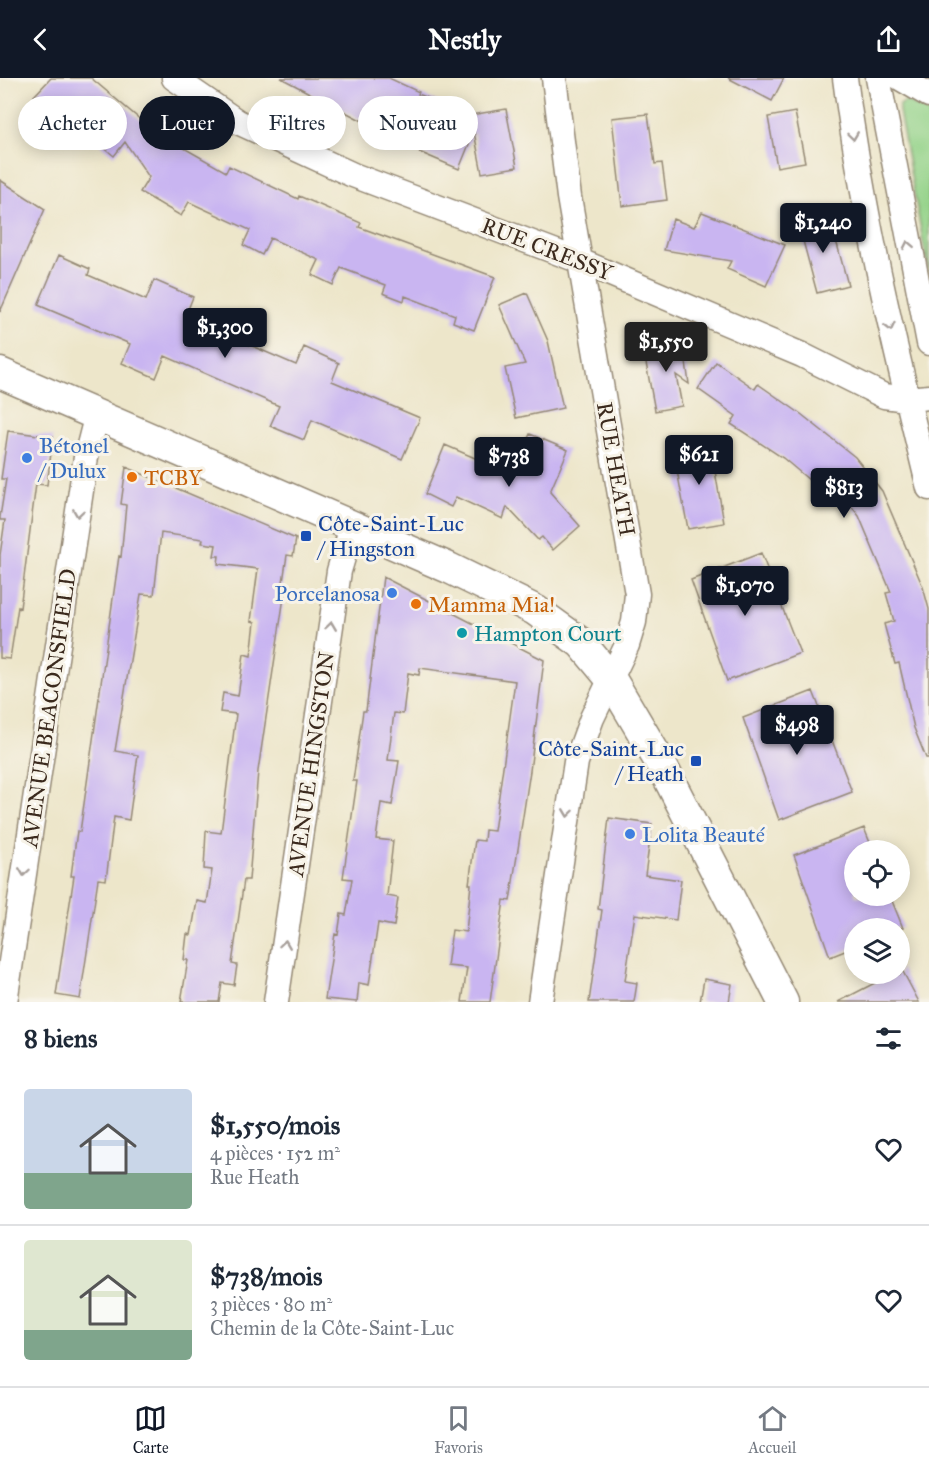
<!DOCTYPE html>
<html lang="fr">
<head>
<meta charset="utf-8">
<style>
  body { margin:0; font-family:"IM FELL Great Primer",serif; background:#f6f6f7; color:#1f2937; height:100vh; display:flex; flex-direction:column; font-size:22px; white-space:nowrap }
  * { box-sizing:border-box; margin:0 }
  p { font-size:20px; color:#747a83 }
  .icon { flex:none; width:33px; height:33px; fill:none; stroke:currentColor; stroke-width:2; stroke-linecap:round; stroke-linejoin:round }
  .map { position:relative; height:924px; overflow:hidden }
  .panel { display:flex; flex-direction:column; background:#fff; flex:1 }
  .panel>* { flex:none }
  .guide { position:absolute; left:18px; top:18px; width:600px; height:54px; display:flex; gap:12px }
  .tools { position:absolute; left:844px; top:762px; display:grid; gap:12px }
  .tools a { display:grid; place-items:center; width:66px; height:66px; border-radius:50%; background:#fff; box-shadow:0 3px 15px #0003; font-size:30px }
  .price { position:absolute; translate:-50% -51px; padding:0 14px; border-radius:6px; background:#111827; color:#fff; font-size:20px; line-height:39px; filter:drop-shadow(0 2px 3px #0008) }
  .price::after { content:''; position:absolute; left:50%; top:36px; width:18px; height:14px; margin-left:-9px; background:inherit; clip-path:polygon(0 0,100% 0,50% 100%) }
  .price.current { background:#222; color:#fff }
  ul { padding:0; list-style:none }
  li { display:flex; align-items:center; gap:18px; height:150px; padding:0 24px }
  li+li { border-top:2px solid #e0e1e3 }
  li span { display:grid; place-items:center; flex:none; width:168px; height:120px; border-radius:6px; color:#555 }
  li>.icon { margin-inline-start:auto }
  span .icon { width:72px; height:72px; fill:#fffc; stroke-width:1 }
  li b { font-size:26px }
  h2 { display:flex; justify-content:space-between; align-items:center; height:72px; padding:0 24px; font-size:26px }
  .chip { padding:0 21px; border-radius:27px; background:#fff; box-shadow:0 3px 15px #0003; font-size:21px; line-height:54px }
  .chip.current { background:#111827; color:#fff }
  header { display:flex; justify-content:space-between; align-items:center; height:78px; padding:0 24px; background:#111827; color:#fff; font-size:27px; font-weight:700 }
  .dock { display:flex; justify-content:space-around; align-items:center; height:84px; border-top:2px solid #e0e1e3; background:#fff; font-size:16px; color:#747a83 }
  .dock a { display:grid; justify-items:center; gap:3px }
  .dock .current { color:#111827 }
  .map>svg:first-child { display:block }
</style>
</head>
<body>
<header><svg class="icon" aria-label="back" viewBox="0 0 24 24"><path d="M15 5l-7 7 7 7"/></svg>Nestly<svg class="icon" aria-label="share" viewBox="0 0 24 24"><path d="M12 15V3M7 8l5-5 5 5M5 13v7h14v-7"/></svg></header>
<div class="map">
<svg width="929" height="924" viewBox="0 0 929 924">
  <rect width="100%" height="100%" fill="#f7f3e8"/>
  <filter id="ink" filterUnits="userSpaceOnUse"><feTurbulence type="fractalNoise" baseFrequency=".0167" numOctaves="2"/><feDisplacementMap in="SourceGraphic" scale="12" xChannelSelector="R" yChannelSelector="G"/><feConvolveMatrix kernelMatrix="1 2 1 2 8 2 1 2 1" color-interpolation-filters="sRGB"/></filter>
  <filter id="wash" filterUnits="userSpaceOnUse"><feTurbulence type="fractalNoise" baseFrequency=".008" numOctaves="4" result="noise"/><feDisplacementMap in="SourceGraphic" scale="24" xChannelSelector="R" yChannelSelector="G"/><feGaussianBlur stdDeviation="1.35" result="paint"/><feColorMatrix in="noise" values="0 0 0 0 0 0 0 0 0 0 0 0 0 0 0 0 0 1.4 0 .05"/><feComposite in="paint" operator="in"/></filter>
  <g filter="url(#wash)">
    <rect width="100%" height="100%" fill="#ede6ca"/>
    <path fill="#94d38a" stroke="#687e54" stroke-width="1.5" d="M906,23L929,35V196L899,33V28Z"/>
    <g id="blocks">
      <path fill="#c9b5f1" d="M51,0H91L168,65L170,62L226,94L229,88L298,121L299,118L361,145L359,149L495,199L474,252L453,244L455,237L405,218L404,223L383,215L386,207L341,190L333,207L312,197L319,182L270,160L262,177L243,167L250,152L189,124L181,138L140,114L149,99L125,64L114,78L66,38L61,43L34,18Z
        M281,0H389L419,14L418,16L471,37L506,31L517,89L482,95L474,54L459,91L419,74L423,64L392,50L389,57Z
        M728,0H784L772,23Z
        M795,34L805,84L777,89L768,39Z
        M648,36L655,86L662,85L667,122L622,128L612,40Z
        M0,102L45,131L0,234Z
        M702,134L785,167L766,208L727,191L731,183L664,172L673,141L694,149Z
        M829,136L848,207L817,215L798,144Z
        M59,177L90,191L88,197L146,222L154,202L193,219L185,239L296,287L304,269L339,285L332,303L420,340L402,381L312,342L304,362L270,348L279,328L165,278L156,300L122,285L130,266L38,227Z
        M527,215L548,263L563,330L516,340L505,290L525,286L499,227Z
        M683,262L689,306L676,297L682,328L655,333L643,269Z
        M716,284L755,311L758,306L801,336L855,379L882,413L923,509L929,531V680H926L914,650L899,585L895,586L884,546L894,543L886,515L891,514L859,438L844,419L839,423L815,394L809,402L783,380L731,346L736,338L698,311Z
        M8,353L53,359L47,407L36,406L20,530L18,529L10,581L0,580V477L5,442H0V439L6,401H1Z
        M530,356L568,372L550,414L580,448L553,472L542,459L538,462L507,429L503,441L456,419L451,429L425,416L445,367L512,396Z
        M710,364L724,445L688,451L673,371Z
        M126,389L296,461L293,478L287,477L281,518L284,519L258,693L249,802H244L232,886L237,887L234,907L222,905L219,924H181L188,882H184L187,856L191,857L197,823L207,825L212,792L204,791L206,753L221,755L236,636L220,634L223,615L238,618L244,576L251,578L255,544L251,543L258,491L218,486L219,478H214L216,467L202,465L203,461L161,455L154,517L141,516L115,673L138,677L129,742L114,739L106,802L98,801L80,921L56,917L74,798H71L77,753L80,754L119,478L121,479L126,427L121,426Z
        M761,475L800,575L727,603L691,502Z
        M383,499L544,582L530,693L510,823L504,822L490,924H462L467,890L447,888L452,852L466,854L471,806H469L475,762L484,763L485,752L494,753L515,603L420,590L419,597L408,595L403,636L394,635L388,682L399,683L392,727L381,725L376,761L393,763L387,818L398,820L394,848L378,845L369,907L359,905L357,924L325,921L335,856L338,857L341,836L346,837L352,801L343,800L357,703H353L363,633H366Z
        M813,613L852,714L779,742L743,640Z
        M609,740L652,746L645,797L681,802L676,842L635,836L625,903L637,905L634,924H589L602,832L598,831Z
        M864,750L873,772H855V818H890L903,850H855V869L830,879L794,777Z
        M901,890L919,924H838L892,896H900Z
        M704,901L732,906L729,924H700Z"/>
    </g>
  </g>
  <g filter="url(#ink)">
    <use href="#blocks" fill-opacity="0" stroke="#948874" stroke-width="1.5"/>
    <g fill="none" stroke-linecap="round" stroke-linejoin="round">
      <g stroke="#948874" stroke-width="27">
        <path id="minor" d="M174,0L238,44L353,97L580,183L802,277L884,318L907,321L929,319
          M845,0C863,139 896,274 929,410
          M878,0L929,265
          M900,0L929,17
          M5,924L86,379L97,336
          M276,924L339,493L352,449
          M540,924L576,684L592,640L627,567L634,544L637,516L569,119L554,0"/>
      </g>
      <g stroke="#948874" stroke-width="33">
        <path id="major" d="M0,295L449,490L535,532L581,565L611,601L660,684L783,924"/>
      </g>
      <use href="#minor" stroke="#fff" stroke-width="24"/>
      <use href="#major" stroke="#fff" stroke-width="30"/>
    </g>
    <defs><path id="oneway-chevron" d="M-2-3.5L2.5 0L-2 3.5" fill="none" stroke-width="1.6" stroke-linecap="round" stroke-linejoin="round" transform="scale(1.5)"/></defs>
    <g stroke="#a79f9a">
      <use href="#oneway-chevron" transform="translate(853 58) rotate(82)"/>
      <use href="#oneway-chevron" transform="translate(908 167) rotate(-101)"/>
      <use href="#oneway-chevron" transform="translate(890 249) rotate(77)"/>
      <use href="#oneway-chevron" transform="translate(78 435) rotate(98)"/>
      <use href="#oneway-chevron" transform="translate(331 548) rotate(-82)"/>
      <use href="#oneway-chevron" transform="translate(568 735) rotate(98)"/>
      <use href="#oneway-chevron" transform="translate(24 794) rotate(98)"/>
      <use href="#oneway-chevron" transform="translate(285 866) rotate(-82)"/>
    </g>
  </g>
  <g fill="#3f7fe0" stroke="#f7f3e8" stroke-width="2">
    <circle cx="27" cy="380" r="6"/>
    <circle cx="392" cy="515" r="6"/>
    <circle cx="630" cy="756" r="6"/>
  </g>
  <g fill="#e8710a" stroke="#f7f3e8" stroke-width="2">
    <circle cx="132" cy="399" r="6"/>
    <circle cx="416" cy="526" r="6"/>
  </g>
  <g fill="#1a4fb4" stroke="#f7f3e8" stroke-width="2">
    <rect x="300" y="452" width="12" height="12" rx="3"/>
    <rect x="690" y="677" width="12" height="12" rx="3"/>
  </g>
  <circle fill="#0f9aa8" stroke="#f7f3e8" stroke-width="2" cx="462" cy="555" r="6"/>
  <g text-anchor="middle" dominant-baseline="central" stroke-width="6" stroke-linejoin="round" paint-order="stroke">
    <g font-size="22" fill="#3b2a1e" stroke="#f7f3e8">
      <text transform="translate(547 171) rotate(21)">RUE CRESSY</text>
      <text transform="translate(616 391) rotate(80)">RUE HEATH</text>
      <text transform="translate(49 630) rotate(-82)">AVENUE BEACONSFIELD</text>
      <text transform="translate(311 686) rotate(-82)">AVENUE HINGSTON</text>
    </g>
    <g font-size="22" fill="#366cbe" stroke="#f7f3e8" text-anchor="start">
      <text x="39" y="367">Bétonel<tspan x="39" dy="25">/ Dulux</tspan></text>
      <text x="380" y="515" text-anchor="end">Porcelanosa</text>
      <text x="642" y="756">Lolita Beauté</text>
    </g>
    <g font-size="22" fill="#c56008" stroke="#f7f3e8" text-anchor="start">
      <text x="144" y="399">TCBY</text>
      <text x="428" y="526">Mamma Mia!</text>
    </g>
    <g font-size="22" fill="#164399" stroke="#f7f3e8" text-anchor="start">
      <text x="318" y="445">Côte-Saint-Luc<tspan x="318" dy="25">/ Hingston</tspan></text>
      <text x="684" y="670" text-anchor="end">Côte-Saint-Luc<tspan x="684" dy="25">/ Heath</tspan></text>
    </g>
    <g font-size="22" fill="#0d838f" stroke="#f7f3e8" text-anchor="start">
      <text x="474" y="555">Hampton Court</text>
    </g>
  </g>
</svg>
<div class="tools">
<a><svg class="icon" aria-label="locate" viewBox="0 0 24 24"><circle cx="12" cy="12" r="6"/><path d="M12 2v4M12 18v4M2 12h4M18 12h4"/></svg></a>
<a><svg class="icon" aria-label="layers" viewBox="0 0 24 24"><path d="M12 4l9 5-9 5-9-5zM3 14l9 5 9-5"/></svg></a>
</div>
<b class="price" style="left:823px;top:176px">$1,240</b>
<b class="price" style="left:225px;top:281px">$1,300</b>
<b class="price current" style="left:666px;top:295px">$1,550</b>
<b class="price" style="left:699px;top:408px">$621</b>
<b class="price" style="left:509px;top:410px">$738</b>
<b class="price" style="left:844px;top:441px">$813</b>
<b class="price" style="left:745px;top:539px">$1,070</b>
<b class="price" style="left:797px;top:678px">$498</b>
<div class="guide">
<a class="chip">Acheter</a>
<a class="chip current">Louer</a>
<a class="chip">Filtres</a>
<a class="chip">Nouveau</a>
</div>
</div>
<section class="panel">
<h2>8 biens<svg class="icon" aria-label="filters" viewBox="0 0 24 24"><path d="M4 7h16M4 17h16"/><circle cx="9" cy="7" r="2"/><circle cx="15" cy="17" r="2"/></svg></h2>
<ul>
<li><span style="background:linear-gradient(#c9d6e8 70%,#7fa58c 0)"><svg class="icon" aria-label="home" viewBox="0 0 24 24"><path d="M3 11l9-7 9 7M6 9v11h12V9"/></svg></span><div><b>$1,550/mois</b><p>4 pièces · 152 m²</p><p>Rue Heath</p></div><svg class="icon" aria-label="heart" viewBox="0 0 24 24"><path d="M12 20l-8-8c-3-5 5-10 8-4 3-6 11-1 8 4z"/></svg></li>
<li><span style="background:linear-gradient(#dfe7d0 75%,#7fa58c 0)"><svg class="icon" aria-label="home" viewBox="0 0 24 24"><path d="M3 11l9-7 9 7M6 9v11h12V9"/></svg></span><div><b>$738/mois</b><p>3 pièces · 80 m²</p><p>Chemin de la Côte-Saint-Luc</p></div><svg class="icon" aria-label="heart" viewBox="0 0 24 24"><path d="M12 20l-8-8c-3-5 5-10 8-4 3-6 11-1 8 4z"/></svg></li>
</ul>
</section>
<nav class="dock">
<a class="current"><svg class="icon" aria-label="map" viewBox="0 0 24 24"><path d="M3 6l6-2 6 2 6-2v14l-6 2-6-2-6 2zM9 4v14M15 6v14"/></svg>Carte</a>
<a><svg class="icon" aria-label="saved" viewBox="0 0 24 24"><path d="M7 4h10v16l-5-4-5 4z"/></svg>Favoris</a>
<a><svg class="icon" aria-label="home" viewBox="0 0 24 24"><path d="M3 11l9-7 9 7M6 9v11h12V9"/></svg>Accueil</a>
</nav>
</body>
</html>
